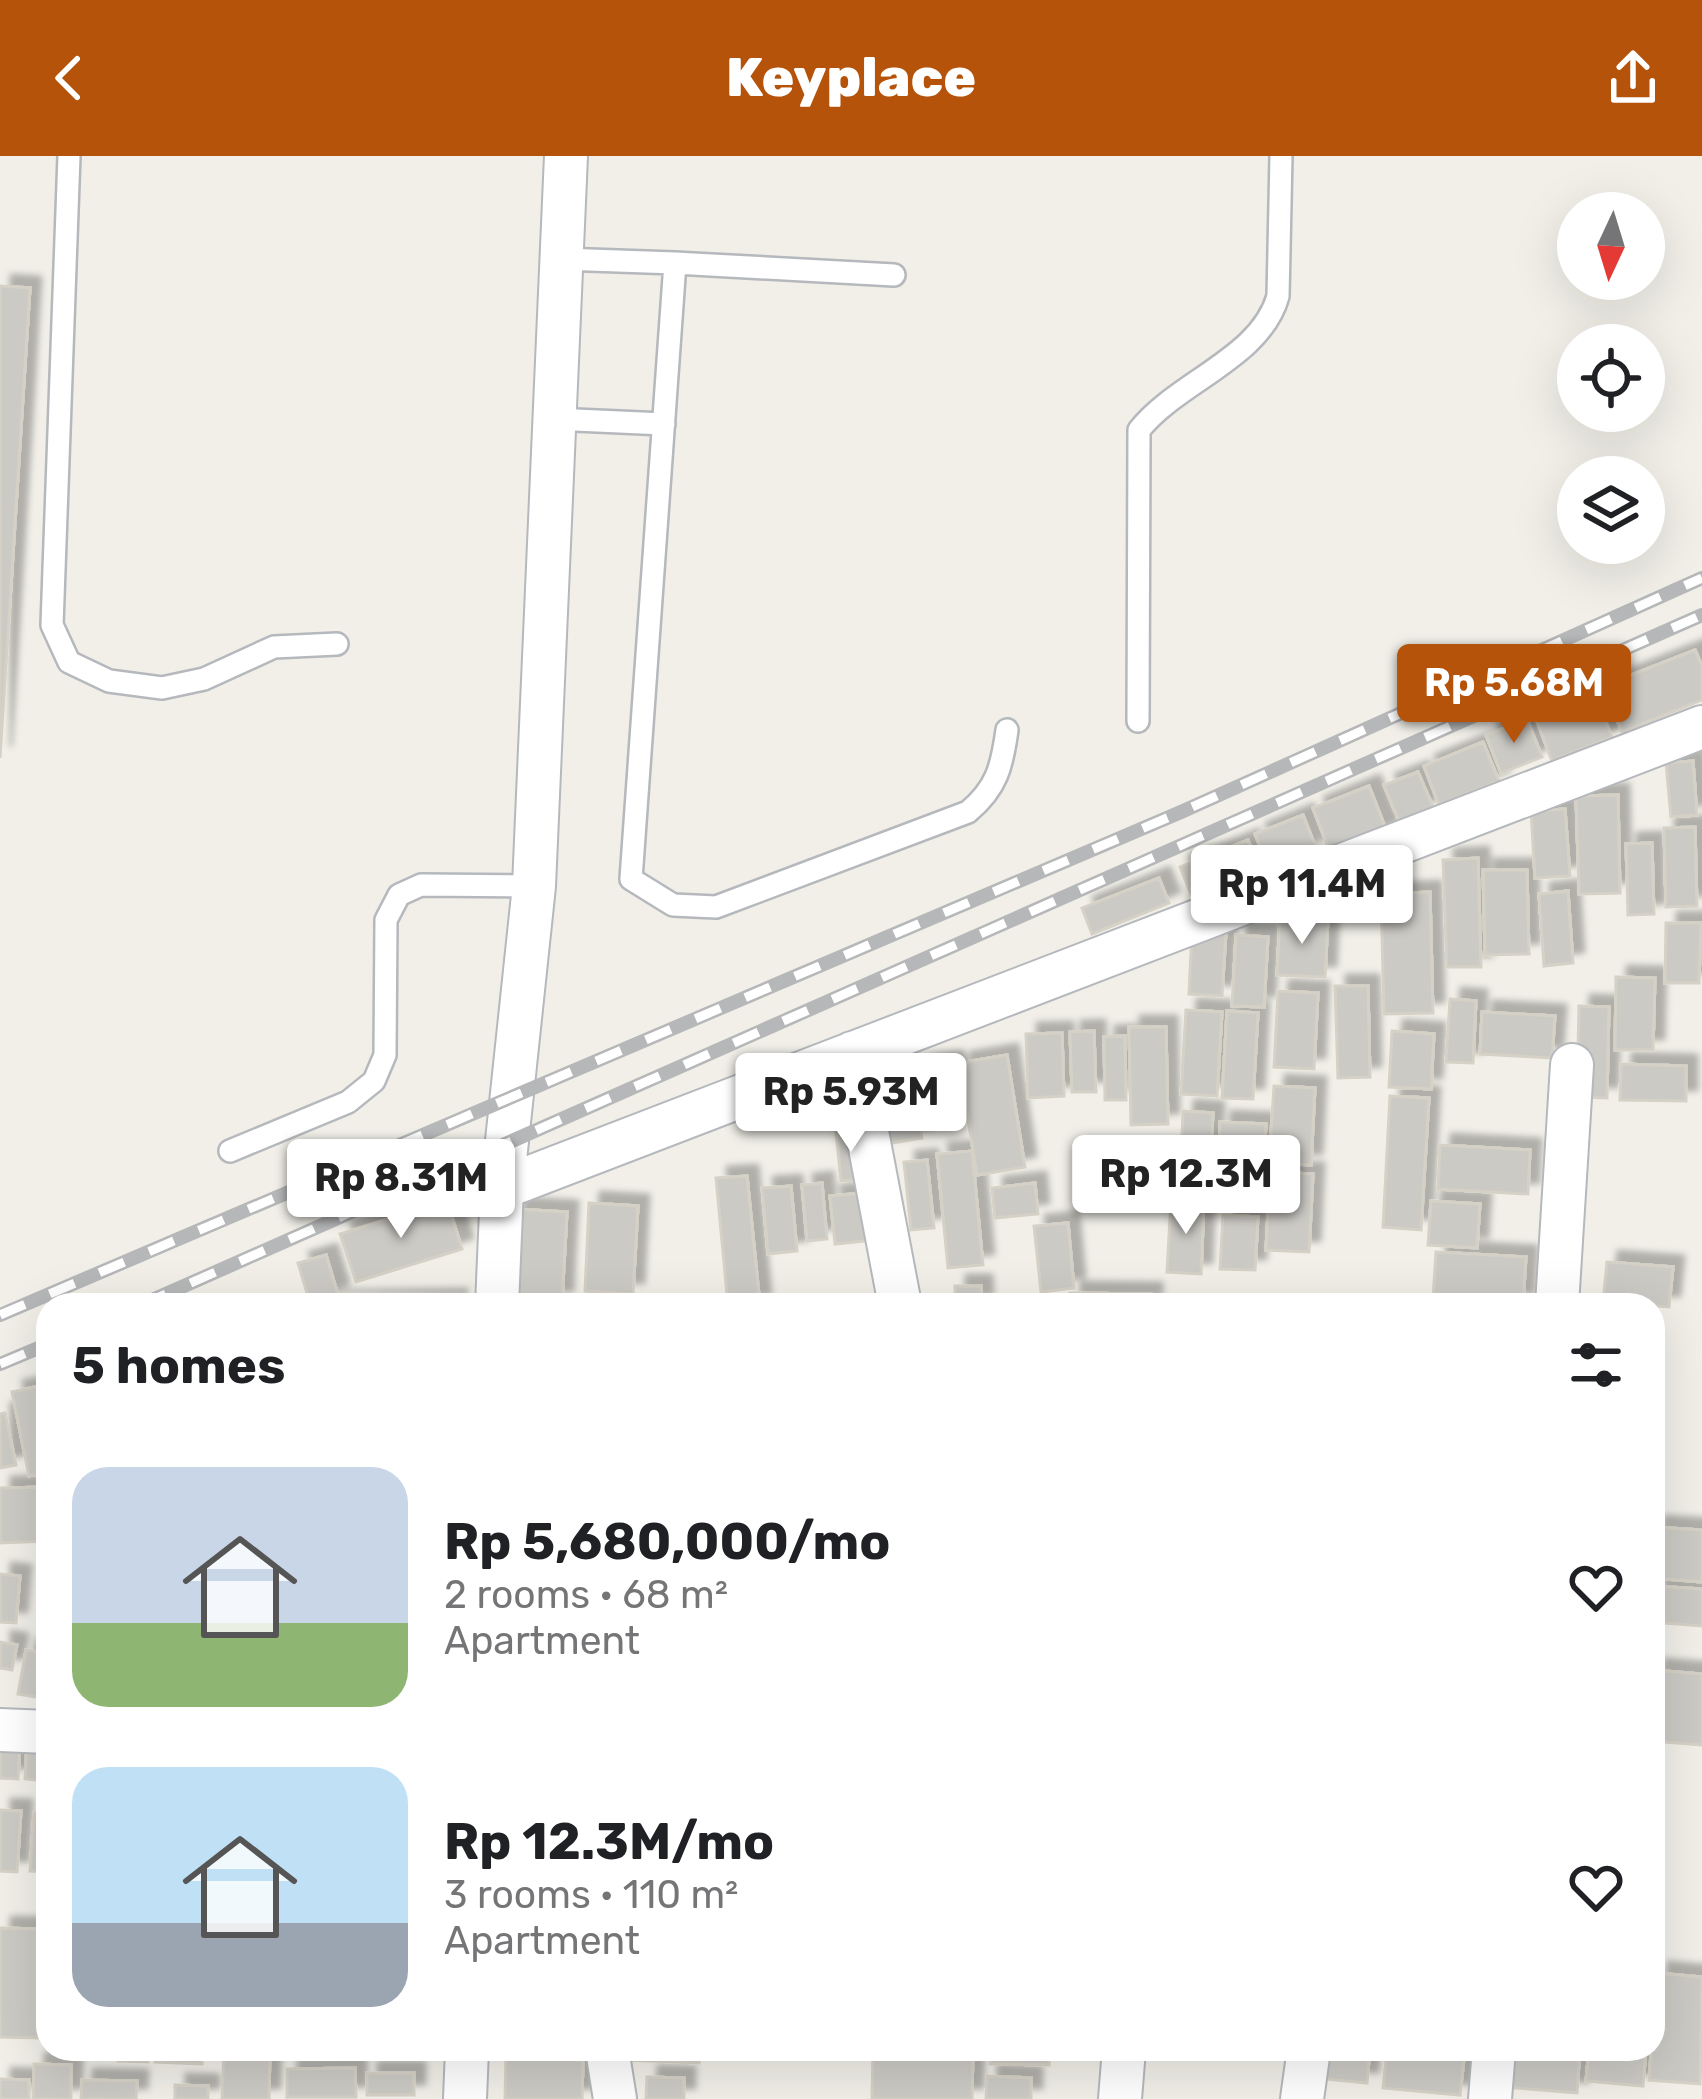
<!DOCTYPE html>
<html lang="en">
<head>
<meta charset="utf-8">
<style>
  body { margin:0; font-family:Rubik,sans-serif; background:#f6f6f6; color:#202124; height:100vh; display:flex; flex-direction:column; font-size:45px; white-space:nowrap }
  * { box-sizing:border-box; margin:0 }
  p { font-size:39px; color:#757577 }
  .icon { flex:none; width:66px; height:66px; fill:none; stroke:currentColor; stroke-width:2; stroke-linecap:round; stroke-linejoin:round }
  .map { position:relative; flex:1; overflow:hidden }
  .drawer { position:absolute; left:36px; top:1137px; width:1629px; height:768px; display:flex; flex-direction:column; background:#fff; border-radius:36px; box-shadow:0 12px 48px #0002 }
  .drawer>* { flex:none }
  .needle { width:78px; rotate:184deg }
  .buttons { position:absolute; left:1557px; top:36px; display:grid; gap:24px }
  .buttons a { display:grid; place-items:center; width:108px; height:108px; border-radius:50%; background:#fff; box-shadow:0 12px 48px #0002; font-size:60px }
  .price { position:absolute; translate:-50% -102px; padding:0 27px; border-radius:12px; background:#fff; color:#222; font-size:39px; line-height:78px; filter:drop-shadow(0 3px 6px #0008) }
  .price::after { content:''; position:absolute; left:50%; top:72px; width:36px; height:27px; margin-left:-18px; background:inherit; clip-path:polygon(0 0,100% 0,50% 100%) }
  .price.current { background:#b45309; color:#fff }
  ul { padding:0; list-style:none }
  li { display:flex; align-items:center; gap:36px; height:300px; padding:0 36px }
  li span { display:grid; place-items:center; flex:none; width:336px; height:240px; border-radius:36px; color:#555 }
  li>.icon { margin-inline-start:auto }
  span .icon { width:144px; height:144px; fill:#fffc; stroke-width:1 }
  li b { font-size:51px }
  h2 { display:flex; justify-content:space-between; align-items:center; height:144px; padding:0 36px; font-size:51px }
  header { display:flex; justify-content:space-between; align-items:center; height:156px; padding:0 36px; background:#b45309; color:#fff; font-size:54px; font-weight:800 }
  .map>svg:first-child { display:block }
</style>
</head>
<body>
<header><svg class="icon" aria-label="back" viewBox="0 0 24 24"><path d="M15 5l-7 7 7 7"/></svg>Keyplace<svg class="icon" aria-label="share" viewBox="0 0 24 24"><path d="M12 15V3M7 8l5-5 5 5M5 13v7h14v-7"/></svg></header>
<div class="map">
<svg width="1702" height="1943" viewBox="0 0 1702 1943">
  <defs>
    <filter id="shadow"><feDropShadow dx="11" dy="-11" stdDeviation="3" flood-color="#0004"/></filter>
  </defs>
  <rect width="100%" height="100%" fill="#f1efe8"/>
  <path fill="#cccac5" stroke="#d6d1c6" stroke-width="3" filter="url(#shadow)" d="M0,130L30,132L0,602Z
    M1695,494L1702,510V544L1622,576L1603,530Z
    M1594,537L1612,581L1552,605L1535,560Z
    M1527,563L1542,601L1501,617L1486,579Z
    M1483,586L1499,625L1439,649L1424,610Z
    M1693,605L1697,659L1671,661L1666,607Z
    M1418,616L1433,651L1399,665L1384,629Z
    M1369,630L1387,676L1331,699L1313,652Z
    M1618,639L1620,737L1579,738L1576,640Z
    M1565,653L1570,720L1535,722L1531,655Z
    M1303,659L1316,692L1268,710L1255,678Z
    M1695,671L1697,750L1666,751L1664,672Z
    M1248,684L1259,712L1191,738L1180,711Z
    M1652,687L1654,758L1628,759L1626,688Z
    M1478,702L1481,811H1447L1443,704Z
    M1483,714H1527L1529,798L1485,799Z
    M1159,722L1169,747L1092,778L1082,752Z
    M1568,735L1573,807L1544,810L1539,738Z
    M1430,736L1433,857L1384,858L1381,738Z
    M1280,760L1328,763L1325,821L1277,819Z
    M1666,767H1701L1699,827H1665Z
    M1192,774L1226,776L1222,840L1189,838Z
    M1236,779L1268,781L1264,851L1232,850Z
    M1616,821L1655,822L1653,894H1615Z
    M1335,830H1368L1370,921L1338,922Z
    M1278,835L1318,837L1314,913L1274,911Z
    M1450,843L1476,845L1473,907L1446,906Z
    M1579,850L1609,851L1607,942L1577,941Z
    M1186,854L1222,856L1217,940L1181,938Z
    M1227,855L1258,857L1253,943L1222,942Z
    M1482,856L1555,860L1552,902L1480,898Z
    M1129,871H1166L1168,968L1131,969Z
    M1094,875L1096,936H1072L1070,876Z
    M1392,875L1434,878L1431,933L1389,931Z
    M1062,877L1064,940L1028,942L1026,878Z
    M1125,880L1126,944H1105L1104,881Z
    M1007,899L1025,1011L977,1019L959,907Z
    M952,906L961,964L930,969L921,911Z
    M1621,908L1686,910V945L1620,944Z
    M1274,930L1315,932L1311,1009L1269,1007Z
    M1390,940L1429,942L1421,1074L1383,1071Z
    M916,946L922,982L880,989L874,953Z
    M1183,955L1213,957L1209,1031L1180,1030Z
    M1220,966L1266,968L1263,1023L1218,1020Z
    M862,974L866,1023L841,1025L836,976Z
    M1440,989L1530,994L1528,1038L1438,1033Z
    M972,995L983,1109L948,1112L937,998Z
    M927,1004L934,1072L911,1074L904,1006Z
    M1270,1016L1313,1018L1309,1096L1266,1094Z
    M747,1020L760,1149H728L716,1022Z
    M822,1027L827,1083L807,1085L802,1029Z
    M1035,1027L1038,1058L995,1062L992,1032Z
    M791,1030L797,1095L768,1098L762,1032Z
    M863,1037L866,1085L835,1088L830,1040Z
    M1171,1044L1204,1046L1201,1118L1167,1116Z
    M447,1045L462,1093L356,1126L340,1078Z
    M1431,1045L1480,1048L1477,1092L1428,1089Z
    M589,1047L638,1050L633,1138L585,1135Z
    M514,1053L567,1056L562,1146L510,1143Z
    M1223,1059L1258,1061L1255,1114L1220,1113Z
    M1068,1067L1074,1132L1041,1136L1034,1070Z
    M1436,1096L1526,1101L1523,1148L1433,1142Z
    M326,1099L338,1139L310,1147L298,1107Z
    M1607,1106L1673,1111L1669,1151L1603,1146Z
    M955,1130H981L982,1149H955Z
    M1070,1137L1151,1138V1149H1070Z
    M456,1144V1149L318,1146Z
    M48,1228V1316L29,1320L12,1236Z
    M5,1257L16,1309L0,1312V1258Z
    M48,1331V1385L0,1387V1332Z
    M1653,1371L1702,1374V1426L1653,1422Z
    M0,1418L20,1420L16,1467L0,1466Z
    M1654,1430L1702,1433V1470L1653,1466Z
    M0,1486L17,1489L12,1514L0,1512Z
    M26,1494L48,1498V1543L18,1538Z
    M1653,1514L1702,1518V1589L1653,1585Z
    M0,1583L20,1585L18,1623L0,1622Z
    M27,1588L48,1589V1625L25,1623Z
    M0,1654L21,1655L17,1716L0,1715Z
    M34,1657L48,1658V1716L30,1715Z
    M0,1772L42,1773L39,1882L0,1881Z
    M1657,1817L1702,1821L1700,1928L1649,1924Z
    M118,1893H148V1906L118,1905Z
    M155,1893H202V1908L155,1906Z
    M224,1893H270L269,1943H222Z
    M343,1893H420L421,1903H343Z
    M629,1893H699V1907L628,1904Z
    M873,1893H973L972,1943H872Z
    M991,1893H1050L1049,1909L990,1908Z
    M1317,1893H1370L1367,1927L1315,1922Z
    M1387,1893H1465L1460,1939L1383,1932Z
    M1507,1893H1580L1577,1937L1504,1931Z
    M1589,1893H1646L1643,1930L1586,1925Z
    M506,1902L583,1904L582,1943H505Z
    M34,1908L71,1909V1943H33Z
    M355,1912L356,1941H287V1913Z
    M367,1917H414V1939H367Z
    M987,1920L1031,1922V1943H986Z
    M647,1921L684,1922V1943H646Z
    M0,1923L29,1924V1943H0Z
    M82,1924L137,1925L136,1943H81Z
    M175,1929L208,1930V1943H175Z"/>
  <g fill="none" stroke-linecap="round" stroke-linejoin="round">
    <g stroke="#b5b8bc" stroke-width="26">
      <path id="lane" d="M69,0L52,469L69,506L109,525L162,532L204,523L274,491L337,488
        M561,103L675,107
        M894,119L675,107L631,723L673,749L716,751L968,656C997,632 1002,610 1007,574
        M553,263L664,268
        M1138,565L1139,274C1178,225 1261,202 1278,140L1281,0
        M230,995L348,946L374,925L385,899L386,764L399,739L421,729L534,730"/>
    </g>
    <g stroke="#b5b8bc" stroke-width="46">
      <path id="street" d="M852,897L900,1149
        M502,1032L1702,571
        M497,1149L502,1032L534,730L566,0
        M1557,1149L1572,909
        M0,1574L48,1576
        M607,1893L615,1943
        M465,1943L467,1893
        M1120,1943L1124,1893
        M1302,1943L1309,1893
        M1490,1943L1494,1893"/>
    </g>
    <use href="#lane" stroke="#fff" stroke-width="21"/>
    <use href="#street" stroke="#fff" stroke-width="42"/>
    <g stroke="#b6b7b8" stroke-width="14">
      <path id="rail" d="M141,1149L1702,459
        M0,1159L1181,656L1702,422
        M0,1208L48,1188"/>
    </g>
    <use href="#rail" stroke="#fff" stroke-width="9" stroke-dasharray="27" stroke-linecap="butt"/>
  </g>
</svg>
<div class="buttons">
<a><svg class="needle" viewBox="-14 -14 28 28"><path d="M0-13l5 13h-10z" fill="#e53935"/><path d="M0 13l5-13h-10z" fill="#757577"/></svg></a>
<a><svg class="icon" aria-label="locate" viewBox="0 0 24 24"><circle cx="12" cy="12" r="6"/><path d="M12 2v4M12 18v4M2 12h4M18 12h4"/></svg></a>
<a><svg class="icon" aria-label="layers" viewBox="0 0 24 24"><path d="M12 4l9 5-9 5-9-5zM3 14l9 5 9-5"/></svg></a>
</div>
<b class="price current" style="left:1514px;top:590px">Rp 5.68M</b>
<b class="price" style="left:1302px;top:791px">Rp 11.4M</b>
<b class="price" style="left:851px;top:999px">Rp 5.93M</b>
<b class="price" style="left:1186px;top:1081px">Rp 12.3M</b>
<b class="price" style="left:401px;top:1085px">Rp 8.31M</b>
<section class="drawer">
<h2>5 homes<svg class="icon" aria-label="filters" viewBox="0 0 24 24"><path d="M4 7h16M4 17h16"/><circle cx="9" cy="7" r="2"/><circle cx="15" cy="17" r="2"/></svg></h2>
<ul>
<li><span style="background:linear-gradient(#c9d6e8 65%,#8fb573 0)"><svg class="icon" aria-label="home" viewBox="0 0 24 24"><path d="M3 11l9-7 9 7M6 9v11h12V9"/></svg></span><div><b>Rp 5,680,000/mo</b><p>2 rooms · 68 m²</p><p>Apartment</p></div><svg class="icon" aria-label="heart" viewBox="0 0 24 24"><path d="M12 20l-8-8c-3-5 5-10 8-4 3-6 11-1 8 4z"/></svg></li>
<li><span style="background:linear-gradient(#bfe0f5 65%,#9aa5b1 0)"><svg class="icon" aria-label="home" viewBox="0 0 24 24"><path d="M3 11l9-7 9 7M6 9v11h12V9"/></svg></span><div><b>Rp 12.3M/mo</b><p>3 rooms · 110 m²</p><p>Apartment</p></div><svg class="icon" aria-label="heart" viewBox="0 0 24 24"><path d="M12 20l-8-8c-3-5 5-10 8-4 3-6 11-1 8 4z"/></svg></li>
</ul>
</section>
</div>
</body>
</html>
